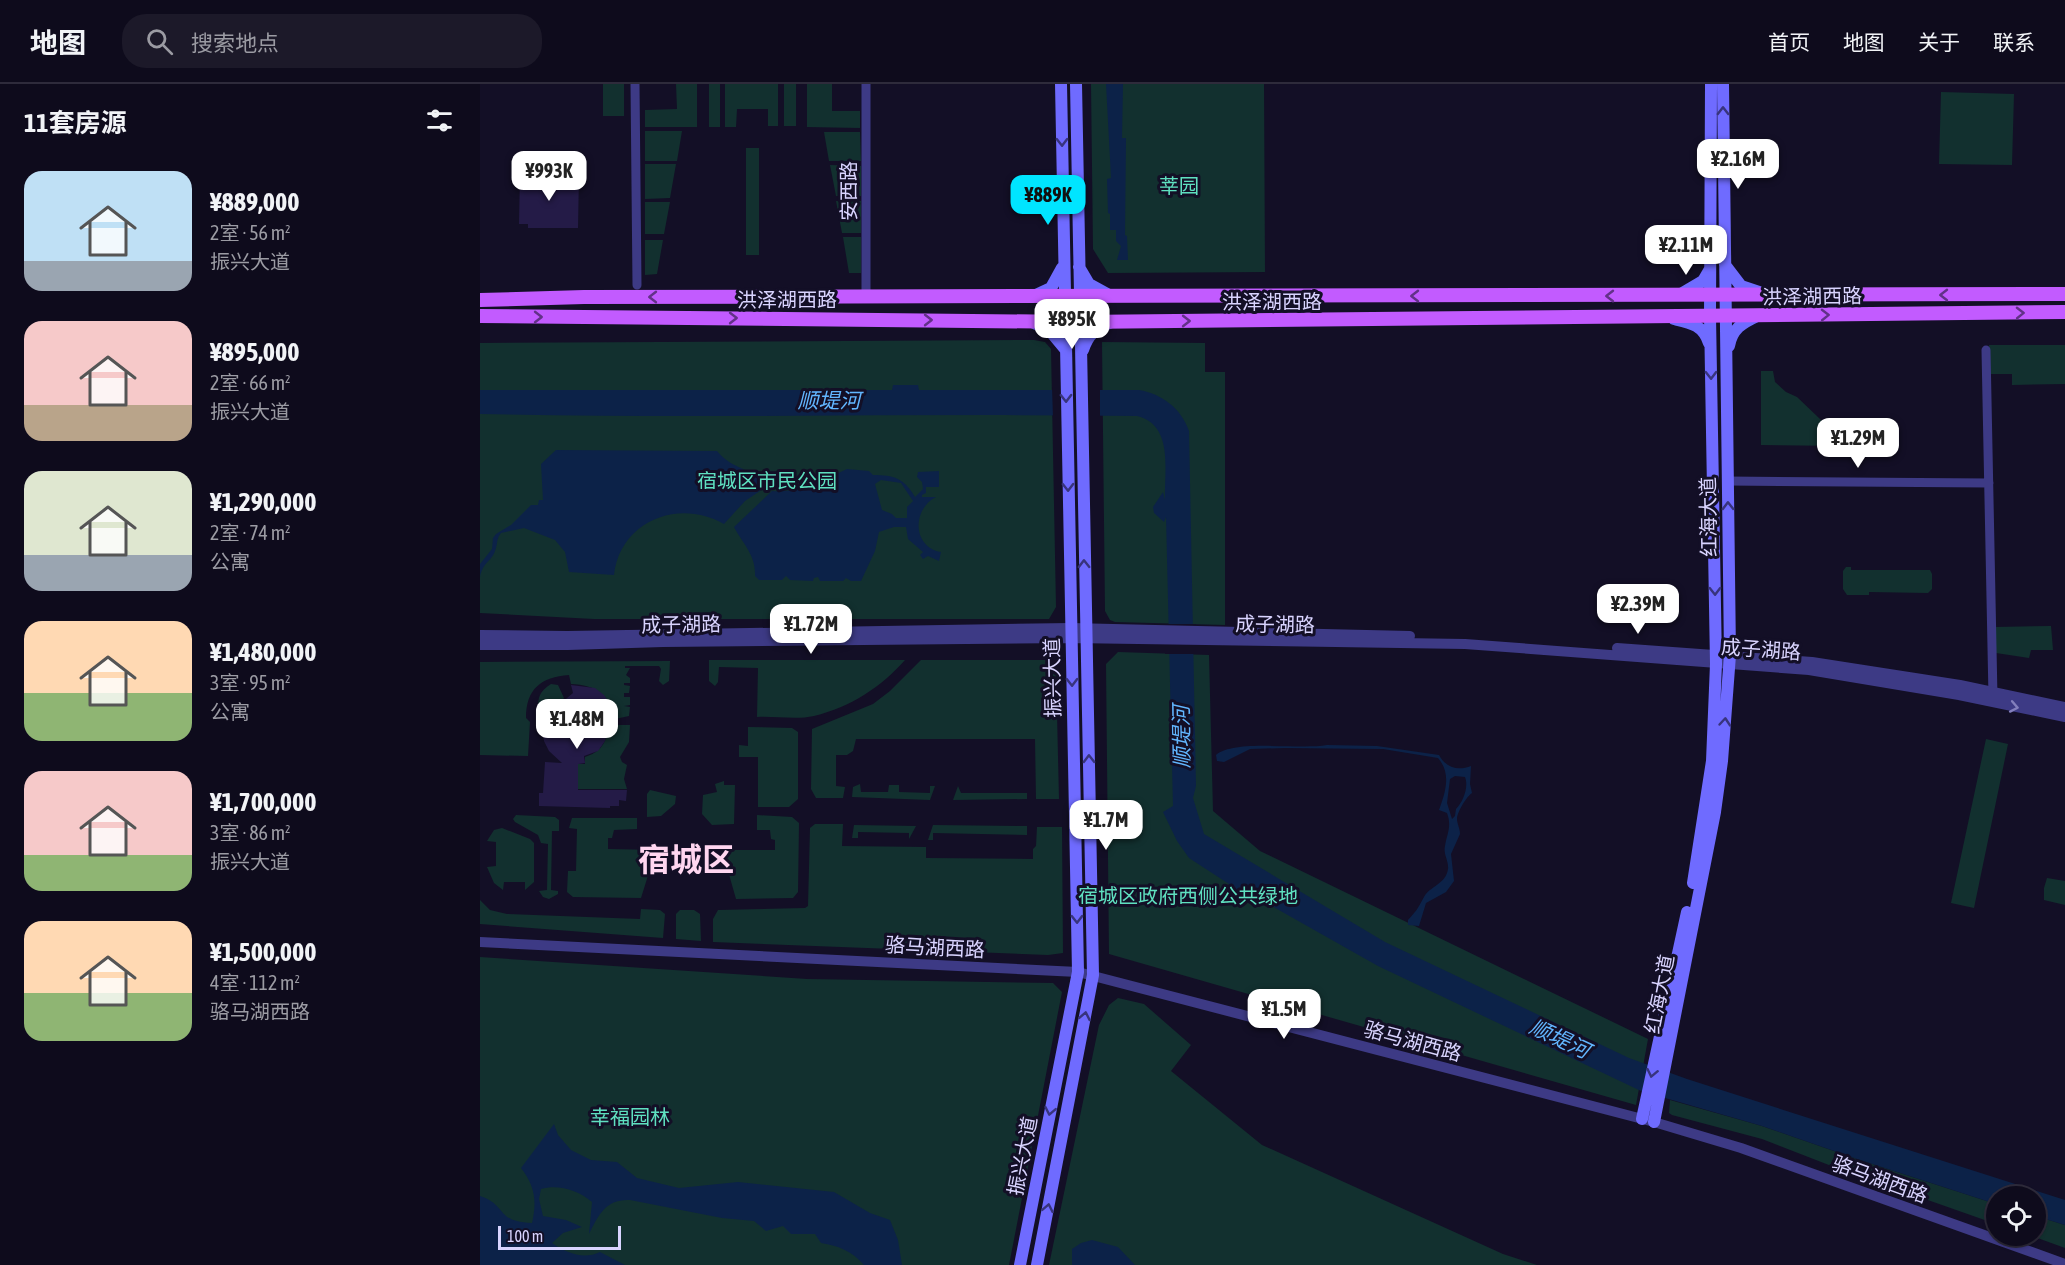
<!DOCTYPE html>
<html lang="zh">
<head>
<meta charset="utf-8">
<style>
  body { margin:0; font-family:"Asap Condensed","Noto Sans SC",sans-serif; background:#1c1929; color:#f1f3f6; height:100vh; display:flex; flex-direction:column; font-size:22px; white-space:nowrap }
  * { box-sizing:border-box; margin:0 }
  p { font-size:20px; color:#9b9ba3 }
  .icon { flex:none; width:33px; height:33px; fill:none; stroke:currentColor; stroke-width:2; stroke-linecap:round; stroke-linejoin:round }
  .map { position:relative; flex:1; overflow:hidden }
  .drawer { display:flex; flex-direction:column; background:#0e0b1c; width:480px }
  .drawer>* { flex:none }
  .tools { position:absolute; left:1506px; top:1102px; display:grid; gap:12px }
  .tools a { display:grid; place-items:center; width:60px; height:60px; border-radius:50%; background:#0e0b1c; box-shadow:0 2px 4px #0004,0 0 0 2px #2e2b3b; font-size:30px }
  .scale { position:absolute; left:18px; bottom:15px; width:123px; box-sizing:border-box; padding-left:6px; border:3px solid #d9d4ff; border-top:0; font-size:16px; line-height:21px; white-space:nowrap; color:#d9d4ff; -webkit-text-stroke:4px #130f26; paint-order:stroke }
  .price { position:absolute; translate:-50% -51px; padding:0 14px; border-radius:12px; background:#fff; color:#222; font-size:20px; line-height:39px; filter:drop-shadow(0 2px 3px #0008) }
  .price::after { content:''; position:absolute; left:50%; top:36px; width:18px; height:14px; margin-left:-9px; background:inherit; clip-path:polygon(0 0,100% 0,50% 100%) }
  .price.current { background:#00e5ff; color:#111 }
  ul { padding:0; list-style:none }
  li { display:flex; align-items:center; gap:18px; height:150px; padding:0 24px }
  li span { display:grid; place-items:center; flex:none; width:168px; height:120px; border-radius:18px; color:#555 }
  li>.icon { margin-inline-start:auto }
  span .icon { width:72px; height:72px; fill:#fffc; stroke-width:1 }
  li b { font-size:26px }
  h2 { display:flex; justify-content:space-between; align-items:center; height:72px; padding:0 24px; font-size:26px }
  header { display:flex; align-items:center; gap:36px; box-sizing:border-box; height:84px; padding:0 30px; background:#0e0b1c; border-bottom:2px solid #2e2b3b }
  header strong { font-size:28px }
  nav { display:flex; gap:33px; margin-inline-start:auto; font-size:21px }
  .search { width:420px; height:54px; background:#1c1929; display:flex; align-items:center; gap:15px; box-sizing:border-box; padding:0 21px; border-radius:24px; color:#9b9ba3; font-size:22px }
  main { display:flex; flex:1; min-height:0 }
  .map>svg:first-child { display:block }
</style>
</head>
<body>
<header>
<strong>地图</strong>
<div class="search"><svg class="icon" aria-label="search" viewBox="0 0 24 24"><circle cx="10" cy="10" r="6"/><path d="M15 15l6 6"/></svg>搜索地点</div>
<nav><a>首页</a><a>地图</a><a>关于</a><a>联系</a></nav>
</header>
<main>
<section class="drawer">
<h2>11套房源<svg class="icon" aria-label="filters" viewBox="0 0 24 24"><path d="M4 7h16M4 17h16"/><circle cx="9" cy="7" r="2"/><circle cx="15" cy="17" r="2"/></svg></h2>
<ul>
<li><span style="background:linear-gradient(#bfe0f5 75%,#9aa5b1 0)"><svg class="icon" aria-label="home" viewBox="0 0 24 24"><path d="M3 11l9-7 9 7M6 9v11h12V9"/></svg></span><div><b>¥889,000</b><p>2室 · 56 m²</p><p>振兴大道</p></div></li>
<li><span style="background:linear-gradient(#f6c9c9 70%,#b9a48a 0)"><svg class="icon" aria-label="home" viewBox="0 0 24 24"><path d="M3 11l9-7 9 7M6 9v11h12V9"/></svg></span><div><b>¥895,000</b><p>2室 · 66 m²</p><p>振兴大道</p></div></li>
<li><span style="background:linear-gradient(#dfe7d0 70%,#9aa5b1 0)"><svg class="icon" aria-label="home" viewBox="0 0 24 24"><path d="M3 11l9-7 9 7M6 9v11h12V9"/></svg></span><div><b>¥1,290,000</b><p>2室 · 74 m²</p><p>公寓</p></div></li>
<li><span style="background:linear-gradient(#ffd9b3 60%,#8fb573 0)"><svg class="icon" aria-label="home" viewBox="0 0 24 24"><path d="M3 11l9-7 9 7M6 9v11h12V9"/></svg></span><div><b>¥1,480,000</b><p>3室 · 95 m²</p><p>公寓</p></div></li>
<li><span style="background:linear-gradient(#f6c9c9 70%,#8fb573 0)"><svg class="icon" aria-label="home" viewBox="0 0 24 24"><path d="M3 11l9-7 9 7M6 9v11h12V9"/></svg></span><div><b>¥1,700,000</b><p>3室 · 86 m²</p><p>振兴大道</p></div></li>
<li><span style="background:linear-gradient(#ffd9b3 60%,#8fb573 0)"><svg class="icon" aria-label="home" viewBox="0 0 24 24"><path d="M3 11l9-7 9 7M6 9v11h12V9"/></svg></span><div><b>¥1,500,000</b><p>4室 · 112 m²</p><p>骆马湖西路</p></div></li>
</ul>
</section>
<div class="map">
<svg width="1585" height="1181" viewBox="0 0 1585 1181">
  <rect width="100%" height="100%" fill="#130f26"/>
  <path fill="#12302f" d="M123,0H144V32H123Z
    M196,0H217V43H165V26L197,25Z
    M229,0H240V43H229Z
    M245,0H298V42H288V25H257L256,43H245Z
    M304,0H316V42H304Z
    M327,0H352V27H380V44L327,43Z
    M611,0H784L785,188L628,189L613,165Z
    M1461,8L1534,10L1532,81L1459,80Z
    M165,47H202L197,77H165Z
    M344,48H380L381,77H349Z
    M266,64H279V171H266Z
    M165,80H196L190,114L165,115Z
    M350,81L381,82V112H356Z
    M356,117H381V149H362Z
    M165,118H190L184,150H165Z
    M363,153H381V189H369Z
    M165,156H183L177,190L165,191Z
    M554,256L565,258L571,265L576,523L569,535H114L0,529V259Z
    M622,258L725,259V288H745V541L635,538L630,536L625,527Z
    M1509,261H1585V300L1532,301V290H1509Z
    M1281,287H1293L1295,298L1306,308L1317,313L1362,356L1365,362L1281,361Z
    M1366,483H1371V486H1450L1452,490V505L1448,509L1389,508V511H1367L1363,505V487Z
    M1571,542L1573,566H1551L1549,574L1516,569L1515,543Z
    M638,568L729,571L733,727L780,767L1168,955L1156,1021L629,870L626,580Z
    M229,576H425C401,603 371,623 334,632C317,636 295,632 277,633L278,584L239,583L238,598L235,602L229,597Z
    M441,576H571L576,586L579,715H556L555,655H376L373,667L367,671H356V702L365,703L363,714H336L331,705L332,645L393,620L410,607Z
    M190,577L189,597L183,601L179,597L181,585L179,582H145V584H150L146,591L150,594V599H144V601L150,602L149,609H144V613H150V621L144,622L150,623L149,632L135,635C129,610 116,601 91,600L89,591C61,593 46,605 46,634L50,638L48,672L0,671V578Z
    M71,600L78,601L84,614L73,626L71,635L58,634C58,618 56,609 71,600Z
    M136,641H150L149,658L140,673L142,678L147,681L144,695L147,705H98V680H105V673C120,668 125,661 128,646H135Z
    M268,643L312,644L318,648V715L309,723H278V673H259V661L268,662Z
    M1506,655L1528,660L1494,824L1471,819Z
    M244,697V701H255L254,740L232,741L222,730L223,711L237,708L235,700Z
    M380,700L381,708H408L409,701H419V708L450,709V702H455L450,716L372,713L373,703Z
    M478,702L481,709H547V715L473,716Z
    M170,706L196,712L195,720L181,732L167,733V710Z
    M36,731L75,733L79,736V747H72L71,806L78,807V810L69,815L63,813L59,807L67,806L68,760L61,759L58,751L35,738L33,735Z
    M277,731L312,733L319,739L318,808L313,814L256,815L242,766H295V756L291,755L290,746H277Z
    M92,734H157V745L134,746L132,754H128V765L176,766L161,814L93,813L87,808L88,787H96L97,745L89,744Z
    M335,740H363L362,762L446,763V774L553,775V765L556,762L557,743H582L583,869L568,871L233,858V835L238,826L325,824L328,822L330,744Z
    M374,741L436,742L429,755V749L378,748V754H372Z
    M453,741L547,742V751L453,749V756H448Z
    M22,744L50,755L54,759V798L45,806V798H24L23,806L14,799L7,783L16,782V758L7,757L14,746Z
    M1567,794L1585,797V821L1564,816V804Z
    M0,816L10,826L27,830L160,835L161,825L180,826L185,830L183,854L0,840Z
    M200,826H214L220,830L221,857L196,855V830Z
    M0,873L327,895L573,899L582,908L529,1181H0Z
    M638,914L664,920L711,961L691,987L782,1061L1023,1170L1057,1181H569L619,941L629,921Z
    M1190,1016L1282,1042L1380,1076L1516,1120V1140L1354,1083L1282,1055L1192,1031L1189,1029Z
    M1556,1132L1585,1141V1164L1552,1152H1556Z"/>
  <path fill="#0c2248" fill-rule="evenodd" d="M626,0H643L642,54H646L645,151L647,152L648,176H637L641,162L636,157V146H630V130L628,129L627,95L631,94Z
    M413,301H438L439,306H659C682,310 701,324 709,347L716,702L713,714L724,750L905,858L1149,974L1207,995L1585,1116V1141L1556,1132V1113H1516V1120L1380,1076L1282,1042L1161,1007L898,882L783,817L778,816L776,818L766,812V807L760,803L753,810L758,814L753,822L749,819L744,808L749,800L709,774L697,757L683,728L693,722L686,433L684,438L674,429L673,423L683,408L685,416C684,386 694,341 657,332C438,329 219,335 0,330V306H412Z
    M76,366L237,367C255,388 270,382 284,399L280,407L265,417L244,440C199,414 140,437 134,491L89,488L85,468L75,456L44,444L21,449C16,455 18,460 15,467C11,478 3,478 0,493V480L12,465L13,454L16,450L31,441L51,421H58L59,416H63L61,380Z
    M367,385L389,387L393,391C414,391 424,394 435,413L443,405L442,398L437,393L438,388L459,387V403H446V409L442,411V413H456C432,425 432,463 461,468L459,477L448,472L443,475L440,471L443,468L428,455L426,443H414L399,448L395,467L381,497H371L366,494L363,497H340L338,493L334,494L333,497L310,496L306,492L302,496H279L275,492C276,471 263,460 254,443L292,407C310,408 323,406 334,389L343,393L352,392ZM401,396L421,399L433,417L427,423V434H416L412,430L402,426L395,400Z
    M847,661L897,662L959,671C966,684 978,687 991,682L990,700L992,709C987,712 977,728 977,735C977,740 980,744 980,750L971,770L974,797L966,808L946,819L939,842L928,841V836C937,826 937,826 944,813C950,802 966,800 968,785C969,777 963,770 965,762C967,750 972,742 967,729L959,726C965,709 972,690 958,674L903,665L805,664L770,665L744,678L737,677L736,671C755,655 820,666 847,661ZM975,692L985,693C989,703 983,718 976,725L975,732L972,735L967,719L970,695Z
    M74,1040L78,1051L91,1066L111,1076L137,1078L157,1094L199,1104L258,1098L354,1108L390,1129L410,1136L418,1156L422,1181H384C372,1167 359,1162 341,1159L335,1150H311L303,1142L286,1147L274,1137L242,1134L150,1116C126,1115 119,1130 109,1150L112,1118C98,1106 78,1100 61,1105L59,1115L63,1132L86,1136L102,1143L83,1149L72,1159C86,1169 104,1176 120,1168L145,1181H0V1112C28,1121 15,1138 52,1139C57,1117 55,1102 41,1084Z
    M612,1156L638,1163L655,1181H592V1165L601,1159Z"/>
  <path fill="#130f26" d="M572,303H620V334H573Z
    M685,540H716V570H685Z"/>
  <path fill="#241b47" d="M40,90L55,91V95L83,96V90H99L98,144H48V140H39Z
    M91,601L115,604L124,611L132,623L135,641V646L128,645L125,657L118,667L104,672L105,679L98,680V706H147L146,717L139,716V722H130V724L59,722V709H63L65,678L82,679L69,667L64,657L62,642H71L73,626L93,609Z"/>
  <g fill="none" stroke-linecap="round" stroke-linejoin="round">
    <path stroke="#3d3a85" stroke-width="9" d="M155,0L157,201
      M386,213V0
      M1506,266L1513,613
      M1247,397L1509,399"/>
    <path stroke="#3d3a85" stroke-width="10" d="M0,551L87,552L591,544L930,552
      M0,561H88L183,558L591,554L985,560L1329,586L1479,611L1585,633
      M1137,564L1332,578L1480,601L1585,623
      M0,858L598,888L1174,1038L1261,1064L1585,1180"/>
    <path stroke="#6f6bff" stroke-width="12" d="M1245,181L1261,202L1279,208
      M599,183L609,200L629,211
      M1201,210L1223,197L1230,185
      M556,211L571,204L582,184
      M1194,235C1211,239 1223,241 1229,259
      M552,238L570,247L585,265
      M1249,262C1252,245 1262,239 1277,232
      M603,266C608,250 616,244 632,238
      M1213,799L1232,677L1236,580L1230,232L1231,0
      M1162,1035L1207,828
      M1174,1038L1235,728L1242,677L1250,571L1243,0
      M540,1181L598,888L581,0
      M557,1181L613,891L596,0"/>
    <path stroke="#c25bff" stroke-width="14" d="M0,216L104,213L1585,210
      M0,232L599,238L1585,228"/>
  </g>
  <defs><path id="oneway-chevron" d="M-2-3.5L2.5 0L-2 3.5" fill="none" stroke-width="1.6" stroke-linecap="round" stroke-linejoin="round" transform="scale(1.5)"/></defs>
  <g stroke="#38347d">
    <use href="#oneway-chevron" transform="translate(1243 27) rotate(-90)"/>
    <use href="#oneway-chevron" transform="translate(582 58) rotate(89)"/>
    <use href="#oneway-chevron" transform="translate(1231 291) rotate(89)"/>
    <use href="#oneway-chevron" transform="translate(586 314) rotate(89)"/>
    <use href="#oneway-chevron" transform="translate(588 403) rotate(89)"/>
    <use href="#oneway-chevron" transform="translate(1248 422) rotate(-91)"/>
    <use href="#oneway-chevron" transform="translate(604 480) rotate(-91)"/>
    <use href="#oneway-chevron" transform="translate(1235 507) rotate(89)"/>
    <use href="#oneway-chevron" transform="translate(592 598) rotate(89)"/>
    <use href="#oneway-chevron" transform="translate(1245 638) rotate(-85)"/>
    <use href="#oneway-chevron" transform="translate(609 675) rotate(-91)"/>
    <use href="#oneway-chevron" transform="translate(597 835) rotate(89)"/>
    <use href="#oneway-chevron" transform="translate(605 932) rotate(-79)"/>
    <use href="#oneway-chevron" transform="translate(1172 989) rotate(102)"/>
    <use href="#oneway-chevron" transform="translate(570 1027) rotate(101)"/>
    <use href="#oneway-chevron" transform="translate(568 1124) rotate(-79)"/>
  </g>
  <g stroke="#623188">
    <use href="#oneway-chevron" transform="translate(1464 211) rotate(180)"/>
    <use href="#oneway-chevron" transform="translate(935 212) rotate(180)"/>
    <use href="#oneway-chevron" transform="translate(1130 212) rotate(180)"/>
    <use href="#oneway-chevron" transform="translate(173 213) rotate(-180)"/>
    <use href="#oneway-chevron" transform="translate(1540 229) rotate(-1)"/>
    <use href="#oneway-chevron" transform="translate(1345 231) rotate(-1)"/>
    <use href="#oneway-chevron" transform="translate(58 233)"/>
    <use href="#oneway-chevron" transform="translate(253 234)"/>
    <use href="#oneway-chevron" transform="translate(448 236)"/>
    <use href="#oneway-chevron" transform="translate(706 237)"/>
  </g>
  <use stroke="#837fbc" href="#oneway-chevron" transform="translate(1534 623) rotate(11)"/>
  <g text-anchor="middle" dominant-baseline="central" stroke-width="6" stroke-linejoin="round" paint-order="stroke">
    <g font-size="20" fill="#5fe0c0" stroke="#130f26">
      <text x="699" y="101">莘园</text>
      <text x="287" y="396">宿城区市民公园</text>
      <text x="708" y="811">宿城区政府西侧公共绿地</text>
      <text x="150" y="1032">幸福园林</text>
    </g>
    <g font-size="20" fill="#d9d4ff" stroke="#130f26">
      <text transform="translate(368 107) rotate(-90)">安西路</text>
      <text transform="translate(1332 212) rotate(-1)">洪泽湖西路</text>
      <text x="307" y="215">洪泽湖西路</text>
      <text x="792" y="217">洪泽湖西路</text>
      <text transform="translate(1228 433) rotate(-91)">红海大道</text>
      <text transform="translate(201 540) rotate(-1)">成子湖路</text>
      <text transform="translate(795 540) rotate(1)">成子湖路</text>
      <text transform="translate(1281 565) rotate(4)">成子湖路</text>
      <text transform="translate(572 594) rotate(-91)">振兴大道</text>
      <text transform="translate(455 863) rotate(3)">骆马湖西路</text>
      <text transform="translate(1179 910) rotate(-79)">红海大道</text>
      <text transform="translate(933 957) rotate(15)">骆马湖西路</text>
      <text transform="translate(542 1072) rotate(-79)">振兴大道</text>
      <text transform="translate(1400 1095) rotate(20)">骆马湖西路</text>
    </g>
    <g font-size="21" font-style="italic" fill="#62b6ff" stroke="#130f26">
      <text x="349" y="316">顺堤河</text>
      <text transform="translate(701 653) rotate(-91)">顺堤河</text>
      <text transform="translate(1080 954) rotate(25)">顺堤河</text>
    </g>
    <g font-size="32" font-weight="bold" fill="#ffd6f0" stroke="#130f26">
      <text x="206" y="775">宿城区</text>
    </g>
  </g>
</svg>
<div class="tools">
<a><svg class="icon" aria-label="locate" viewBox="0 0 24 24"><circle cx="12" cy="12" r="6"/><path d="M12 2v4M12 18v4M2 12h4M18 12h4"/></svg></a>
</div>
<div class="scale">100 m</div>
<b class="price" style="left:1258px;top:106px">¥2.16M</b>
<b class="price" style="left:69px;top:118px">¥993K</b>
<b class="price current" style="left:568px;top:142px">¥889K</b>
<b class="price" style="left:1206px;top:192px">¥2.11M</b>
<b class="price" style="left:592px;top:266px">¥895K</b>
<b class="price" style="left:1378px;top:385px">¥1.29M</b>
<b class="price" style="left:1158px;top:551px">¥2.39M</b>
<b class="price" style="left:331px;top:571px">¥1.72M</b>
<b class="price" style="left:97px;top:666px">¥1.48M</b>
<b class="price" style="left:626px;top:767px">¥1.7M</b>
<b class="price" style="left:804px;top:956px">¥1.5M</b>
</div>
</main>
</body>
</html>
